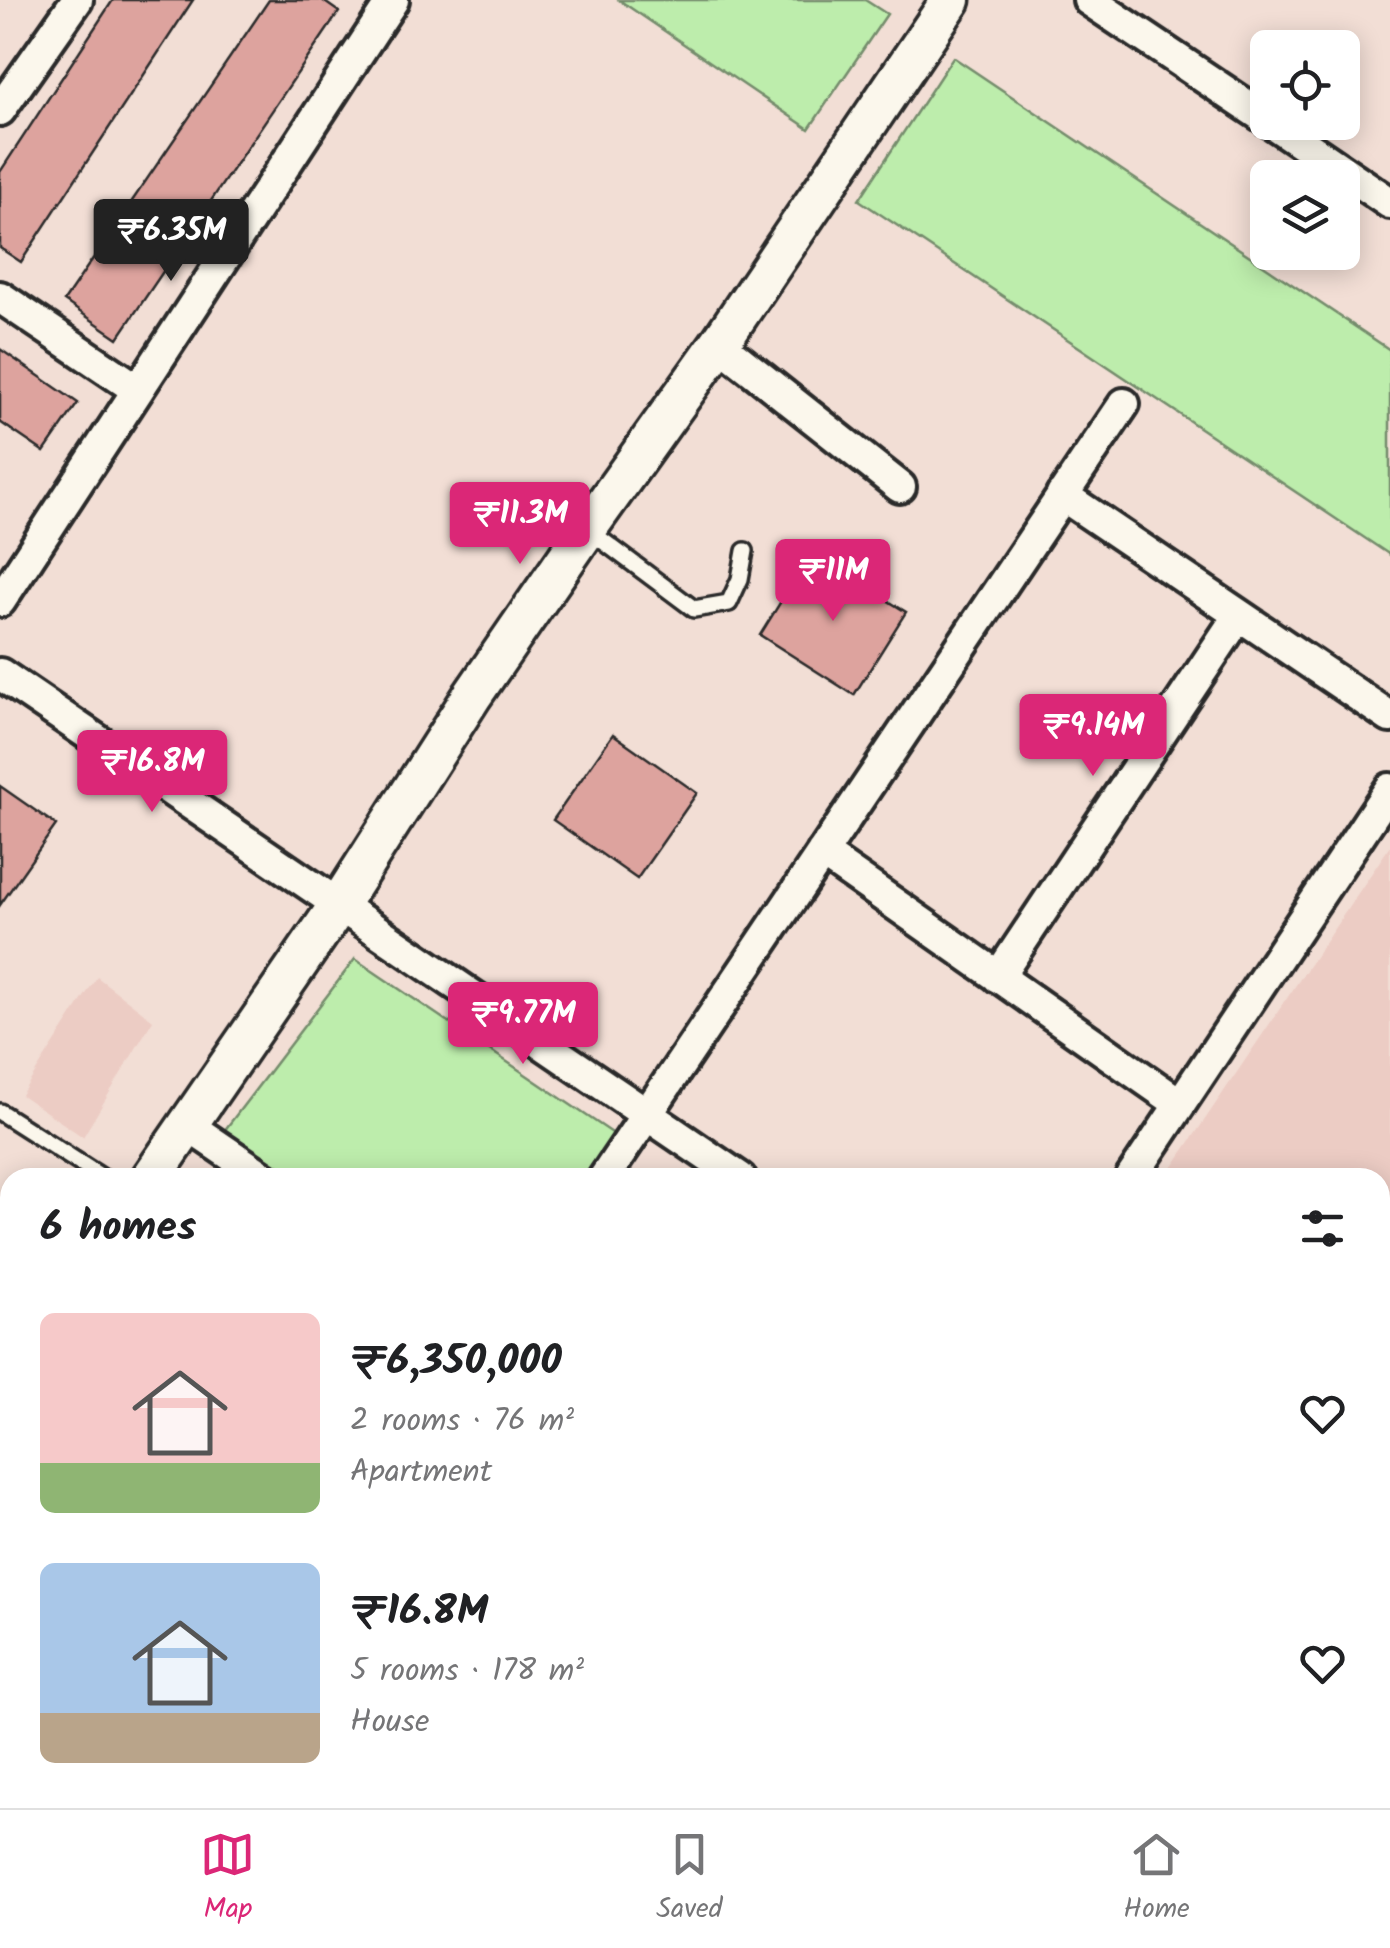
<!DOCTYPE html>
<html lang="en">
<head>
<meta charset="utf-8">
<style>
  body { margin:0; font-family:Kalam,sans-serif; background:#f2f2f2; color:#202124; height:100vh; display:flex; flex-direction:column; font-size:38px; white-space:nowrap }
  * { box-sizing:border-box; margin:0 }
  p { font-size:32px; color:#757577 }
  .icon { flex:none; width:55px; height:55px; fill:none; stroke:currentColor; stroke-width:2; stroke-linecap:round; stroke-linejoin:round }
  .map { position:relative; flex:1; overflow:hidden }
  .side { position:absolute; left:0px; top:1168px; width:1390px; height:642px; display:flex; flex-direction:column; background:#fff; border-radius:30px 30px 0 0; box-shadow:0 5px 25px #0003 }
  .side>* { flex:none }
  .fabs { position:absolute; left:1250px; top:30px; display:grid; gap:20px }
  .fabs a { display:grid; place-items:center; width:110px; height:110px; border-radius:15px; background:#fff; box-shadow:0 5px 25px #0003; font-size:50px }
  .price { position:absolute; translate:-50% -85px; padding:0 22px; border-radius:10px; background:#db2777; color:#fff; font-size:32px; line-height:65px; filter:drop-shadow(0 2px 5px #0008) }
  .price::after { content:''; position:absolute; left:50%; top:60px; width:30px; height:22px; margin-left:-15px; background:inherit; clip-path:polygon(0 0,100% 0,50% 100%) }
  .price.current { background:#222; color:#fff }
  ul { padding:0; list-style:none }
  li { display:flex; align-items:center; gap:30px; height:250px; padding:0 40px }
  li span { display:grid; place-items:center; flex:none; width:280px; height:200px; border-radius:15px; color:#555 }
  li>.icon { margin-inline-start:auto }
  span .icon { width:120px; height:120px; fill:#fffc; stroke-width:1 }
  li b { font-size:42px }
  h2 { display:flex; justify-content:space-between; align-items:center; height:120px; padding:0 40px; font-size:42px }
  .tab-bar { display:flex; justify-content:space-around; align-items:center; height:140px; border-top:2px solid #e0e0e0; background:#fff; font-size:28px; color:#757577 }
  .tab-bar a { display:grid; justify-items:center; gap:5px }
  .tab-bar .current { color:#db2777 }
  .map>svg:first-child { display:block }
</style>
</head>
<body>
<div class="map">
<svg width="1390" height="1808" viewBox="0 0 1390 1808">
  <rect width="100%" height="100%" fill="#f2ded5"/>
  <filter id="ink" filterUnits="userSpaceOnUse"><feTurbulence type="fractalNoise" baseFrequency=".01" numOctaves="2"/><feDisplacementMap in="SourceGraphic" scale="20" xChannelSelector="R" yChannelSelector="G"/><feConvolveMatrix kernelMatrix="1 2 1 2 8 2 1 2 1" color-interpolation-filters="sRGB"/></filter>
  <g filter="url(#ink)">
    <path fill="#ecccc4" d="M1390,846V1509L1380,1503V1178L1166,1177Z
      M97,977L153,1020L83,1137L21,1095Z"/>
    <path fill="#bdedac" stroke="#748c6c" stroke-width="2.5" d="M619,0H865L887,14L809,129Z
      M953,57L1390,350V555L859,200Z
      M355,959L627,1143L604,1177L285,1178L221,1135Z"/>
    <path fill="#dda39e" stroke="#2b2b2b" stroke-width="2.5" d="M113,0H193L21,262L0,248V172Z
      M269,0H322L339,12L118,338L64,301Z
      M0,349L78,403L44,452L0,422Z
      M811,553L906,612L854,695L760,635Z
      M613,734L697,793L637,879L553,820Z
      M0,786L56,825L0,905Z"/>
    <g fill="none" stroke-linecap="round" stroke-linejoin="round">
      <g stroke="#2b2b2b" stroke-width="22">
        <path id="service" d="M587,529L694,609L729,603L740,579L745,551
          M0,1112L103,1178"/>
      </g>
      <g stroke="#2b2b2b" stroke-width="38">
        <path id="minor" d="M1089,0L1268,120
          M0,110L77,0
          M1271,122L1390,203
          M0,297L138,390
          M719,344L900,487
          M1062,495L1390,717
          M0,601L393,0
          M0,674L740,1178
          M822,853L1180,1104
          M998,977L1239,615
          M187,1125L265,1178
          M604,1178L1124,404
          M1131,1178L1390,789
          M1380,1610L1390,1617
          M371,1800L382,1808
          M1157,1800L1169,1808
          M477,1808L483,1800
          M800,1808L806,1800
          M1116,1808L1121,1800"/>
      </g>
      <g stroke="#2b2b2b" stroke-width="45">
        <path id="tertiary" d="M151,1178L338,906L472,696L587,529L719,344L951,0
          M0,1420L10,1398"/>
      </g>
      <g stroke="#2b2b2b" stroke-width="50">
        <path id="secondary" d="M0,1751L10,1758
          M0,1800L12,1808
          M71,1800L82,1808"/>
      </g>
      <path stroke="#2b2b2b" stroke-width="5" stroke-dasharray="8 8" stroke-linecap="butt" d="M124,1800L136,1808"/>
      <use href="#service" stroke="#fbf7ec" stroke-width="15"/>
      <use href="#minor" stroke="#fbf7ec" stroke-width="30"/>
      <use href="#tertiary" stroke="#fbf7ec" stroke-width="38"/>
      <use href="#secondary" stroke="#fbf7ec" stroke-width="42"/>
    </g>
  </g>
</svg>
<div class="fabs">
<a><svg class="icon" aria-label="locate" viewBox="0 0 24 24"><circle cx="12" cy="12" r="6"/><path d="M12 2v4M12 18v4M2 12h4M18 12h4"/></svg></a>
<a><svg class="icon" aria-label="layers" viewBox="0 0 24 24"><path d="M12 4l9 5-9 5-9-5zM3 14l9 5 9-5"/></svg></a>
</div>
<b class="price current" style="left:171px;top:284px">₹6.35M</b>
<b class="price" style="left:520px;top:567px">₹11.3M</b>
<b class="price" style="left:833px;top:624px">₹11M</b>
<b class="price" style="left:1093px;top:779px">₹9.14M</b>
<b class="price" style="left:152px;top:815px">₹16.8M</b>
<b class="price" style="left:523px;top:1067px">₹9.77M</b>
<section class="side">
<h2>6 homes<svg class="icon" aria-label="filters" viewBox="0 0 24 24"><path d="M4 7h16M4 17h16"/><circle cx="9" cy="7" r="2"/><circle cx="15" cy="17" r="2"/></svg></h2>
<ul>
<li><span style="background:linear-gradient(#f6c9c9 75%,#8fb573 0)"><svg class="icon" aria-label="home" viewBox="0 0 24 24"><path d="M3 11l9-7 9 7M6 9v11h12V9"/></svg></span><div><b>₹6,350,000</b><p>2 rooms · 76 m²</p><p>Apartment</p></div><svg class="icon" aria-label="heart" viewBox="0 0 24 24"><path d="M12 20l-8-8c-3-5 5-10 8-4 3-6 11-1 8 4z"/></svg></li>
<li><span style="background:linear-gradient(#a9c7e8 75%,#b9a48a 0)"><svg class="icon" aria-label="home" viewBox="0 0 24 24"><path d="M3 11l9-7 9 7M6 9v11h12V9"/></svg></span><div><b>₹16.8M</b><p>5 rooms · 178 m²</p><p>House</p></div><svg class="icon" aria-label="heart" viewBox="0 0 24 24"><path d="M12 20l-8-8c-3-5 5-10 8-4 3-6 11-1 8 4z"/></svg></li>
</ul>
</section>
</div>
<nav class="tab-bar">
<a class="current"><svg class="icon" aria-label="map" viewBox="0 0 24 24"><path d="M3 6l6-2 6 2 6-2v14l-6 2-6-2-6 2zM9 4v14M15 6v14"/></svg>Map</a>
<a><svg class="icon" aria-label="saved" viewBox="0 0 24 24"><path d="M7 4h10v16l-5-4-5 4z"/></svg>Saved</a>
<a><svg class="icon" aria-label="home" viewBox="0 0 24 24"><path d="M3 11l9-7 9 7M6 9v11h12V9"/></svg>Home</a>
</nav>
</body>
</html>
